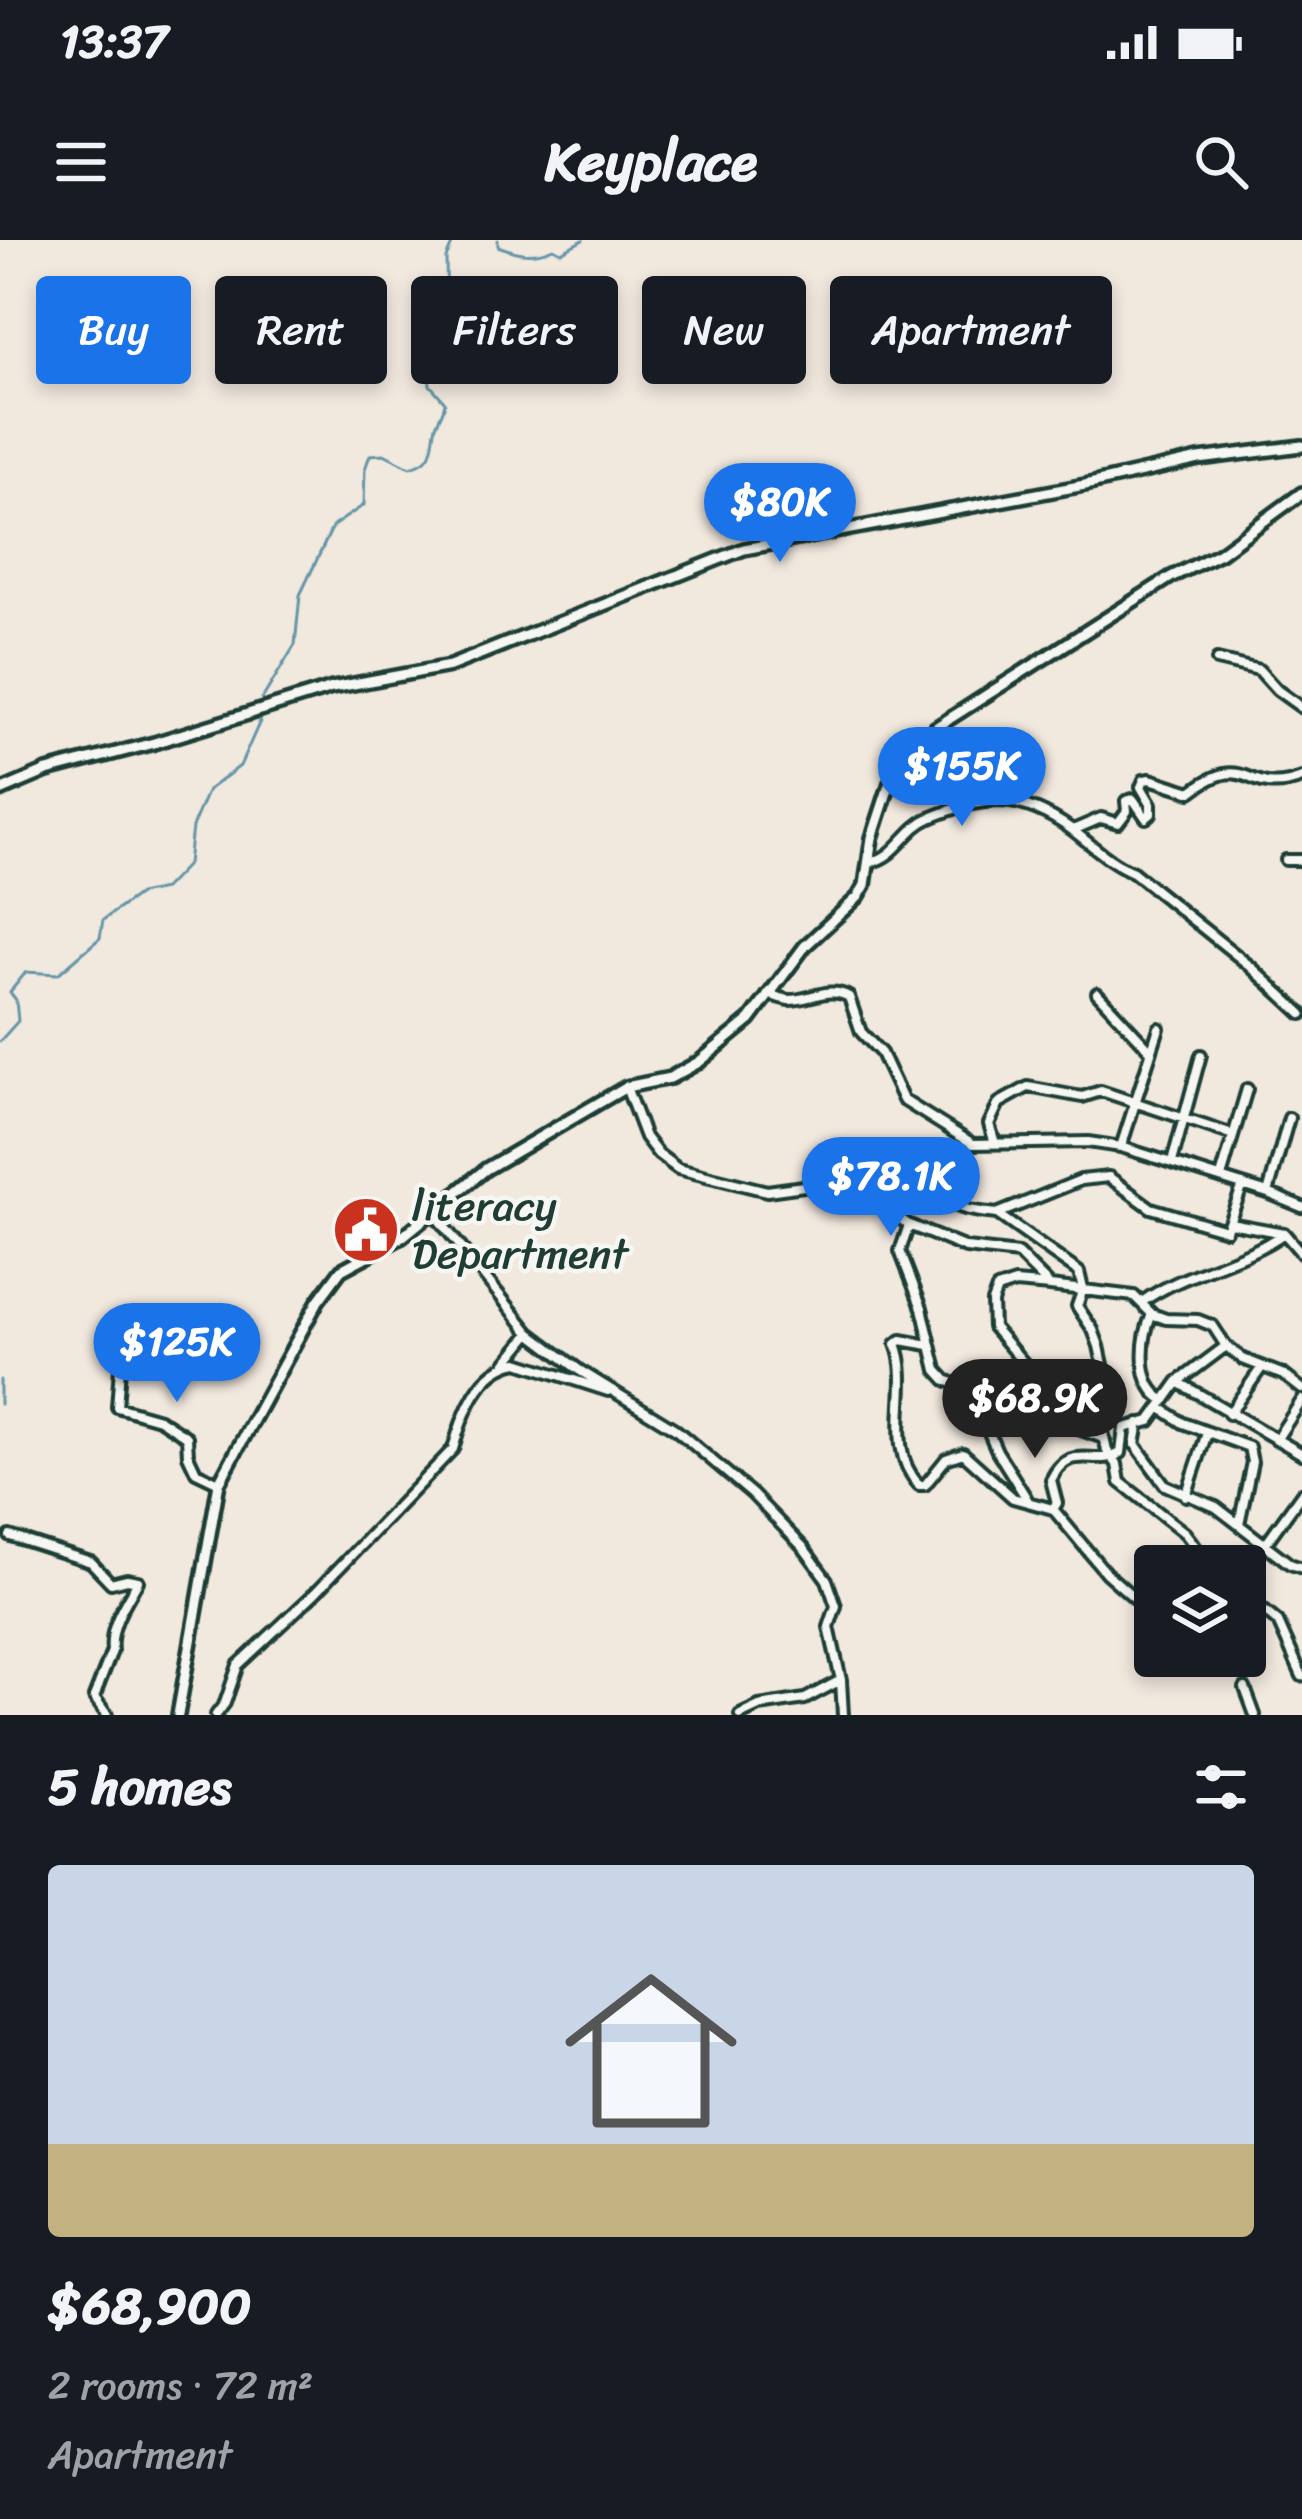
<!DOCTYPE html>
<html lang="en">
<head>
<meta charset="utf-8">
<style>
  body { margin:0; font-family:Sriracha,sans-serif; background:#20242c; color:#f1f3f6; height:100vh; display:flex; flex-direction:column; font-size:45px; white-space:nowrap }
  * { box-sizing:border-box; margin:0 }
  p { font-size:39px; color:#9ea1a6 }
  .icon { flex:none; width:66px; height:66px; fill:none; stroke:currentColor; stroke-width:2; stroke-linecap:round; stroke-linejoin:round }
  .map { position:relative; height:1475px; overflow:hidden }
  .drawer { display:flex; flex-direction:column; background:#171b24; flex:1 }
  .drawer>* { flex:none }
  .top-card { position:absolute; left:36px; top:36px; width:1230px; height:108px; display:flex; gap:24px }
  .tools { position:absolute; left:1134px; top:1305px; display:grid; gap:24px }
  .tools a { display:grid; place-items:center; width:132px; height:132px; border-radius:12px; background:#171b24; box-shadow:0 6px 18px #0003; font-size:60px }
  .price { position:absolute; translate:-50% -102px; padding:0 27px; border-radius:42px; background:#1a73e8; color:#fff; font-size:39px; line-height:78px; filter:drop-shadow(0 3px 6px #0008) }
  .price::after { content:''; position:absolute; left:50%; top:72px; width:36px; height:27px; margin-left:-18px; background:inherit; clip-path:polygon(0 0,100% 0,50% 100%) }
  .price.active { background:#222; color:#fff }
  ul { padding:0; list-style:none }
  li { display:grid; align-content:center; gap:24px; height:636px; padding:0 48px }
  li+li { border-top:3px solid #363941 }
  li span { display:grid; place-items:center; height:372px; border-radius:12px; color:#555 }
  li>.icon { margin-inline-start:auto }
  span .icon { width:216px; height:216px; fill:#fffc; stroke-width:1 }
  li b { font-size:51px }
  h2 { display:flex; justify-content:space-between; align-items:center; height:144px; padding:0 48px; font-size:51px }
  .pill { padding:0 42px; border-radius:12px; background:#171b24; box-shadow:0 6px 18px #0003; font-size:42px; line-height:108px }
  .pill.active { background:#1a73e8; color:#fff }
  .status { display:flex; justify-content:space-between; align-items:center; height:84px; padding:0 60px; background:#171b24; direction:ltr }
  .status svg { height:33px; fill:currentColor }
  header { display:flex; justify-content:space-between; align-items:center; height:156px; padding:0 48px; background:#171b24; font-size:54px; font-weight:700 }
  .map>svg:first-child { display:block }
</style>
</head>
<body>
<div class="status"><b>13:37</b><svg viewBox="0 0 49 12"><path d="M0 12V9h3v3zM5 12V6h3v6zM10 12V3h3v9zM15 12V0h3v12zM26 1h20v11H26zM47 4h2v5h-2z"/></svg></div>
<header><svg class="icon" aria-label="menu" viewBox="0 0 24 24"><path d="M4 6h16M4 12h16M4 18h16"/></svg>Keyplace<svg class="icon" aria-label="search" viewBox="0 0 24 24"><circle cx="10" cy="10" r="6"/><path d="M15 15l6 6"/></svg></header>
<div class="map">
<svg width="1302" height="1475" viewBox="0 0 1302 1475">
  <rect width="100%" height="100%" fill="#f1e8de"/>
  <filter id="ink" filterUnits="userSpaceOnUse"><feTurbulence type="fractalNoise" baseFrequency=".00833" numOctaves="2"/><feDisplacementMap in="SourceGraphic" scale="24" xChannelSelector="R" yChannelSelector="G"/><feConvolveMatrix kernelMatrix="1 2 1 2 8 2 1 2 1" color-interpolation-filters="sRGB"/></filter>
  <g filter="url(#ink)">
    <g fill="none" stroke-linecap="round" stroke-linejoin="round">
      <path stroke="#6696a8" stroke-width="3" d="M498,0V6C518,14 533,17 553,8L561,12L583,0
        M0,801L18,781L16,760L10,752L26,732L58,734L100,698L103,680L139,654L164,649L188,624L192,587L208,550L240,526L261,479L262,459L295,405L300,355L333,286L364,265L365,229L370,215L384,214L410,227C433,222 432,209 435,190C437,179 444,173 445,162L430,145L428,123L447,74L446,18L454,0
        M0,1140V1164"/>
      <g stroke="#1f3d34" stroke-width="16">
        <path id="minor" d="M1217,420L1259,430L1277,450L1302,468
          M1073,590L1101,578L1118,583L1127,571L1126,561L1133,559L1146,578L1151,574V564L1141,547L1144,540L1150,539L1191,552C1249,507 1244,560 1302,538
          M1286,620H1302
          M871,622C897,617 906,588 930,578C985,555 1021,553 1071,589C1092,605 1109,622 1133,632L1250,726L1302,774
          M1097,753L1151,811
          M768,754C770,755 787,760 788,760C810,761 828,745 849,757L861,792L881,813L903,860L973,904L1088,902L1121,907L1268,953L1302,967
          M626,847L645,897L658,914L678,929L767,951L811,945L874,960L909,985L966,1008L1018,1014L1050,1046L1134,1056L1152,1074L1166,1079L1198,1080L1213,1086L1226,1106L1243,1119L1284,1135L1302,1149
          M994,900L989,884L999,863L1028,847L1082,857L1101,851L1233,895
          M1121,907L1159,788
          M1172,922L1201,815
          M947,935L942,956C953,970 980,972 997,974L1081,940L1109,937L1151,968L1226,990L1243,945
          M1221,937L1247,849
          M1268,953L1289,878
          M431,970L530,1093L579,1130L675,1189L752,1254L803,1307L827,1340L836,1366L829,1387L841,1440L843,1475
          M997,974L1079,1032L1083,1049L1077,1066L1093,1090L1099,1106L1108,1148L1100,1178L1107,1211L1117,1224L1120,1242L1185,1293L1210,1326
          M1230,983L1284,993L1302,1014
          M909,985L900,1011L922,1068L937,1130L946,1140L971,1151L997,1211L1027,1259
          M1050,1046L1015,1043L997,1049L992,1062L993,1087L1081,1190L1103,1198
          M1142,1062C1185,1031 1241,1024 1284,993
          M1152,1074C1141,1099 1137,1145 1164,1160
          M122,1102L117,1167L159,1179L187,1197L188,1215L196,1232L219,1243
          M929,1105L901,1100L896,1104C914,1148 882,1205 919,1245H925L946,1219L963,1213L1013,1258L1053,1269L1057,1263L1051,1240C1069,1201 1095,1228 1121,1213L1124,1188L1150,1181L1178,1142L1226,1106
          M506,1123L530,1093
          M1178,1142L1302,1214
          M1161,1168L1183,1183L1249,1207L1252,1222L1239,1284
          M1229,1174L1262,1127
          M1139,1183L1135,1204L1165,1245L1216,1267L1290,1324L1302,1328
          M1276,1200L1302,1160
          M1186,1256L1207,1193
          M1053,1269L1106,1333L1155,1376
          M10,1296L91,1322L111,1343L127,1339L138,1341C126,1362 109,1386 112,1411L94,1457L107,1475
          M1266,1303L1302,1253
          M1245,1355L1278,1382L1302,1436
          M1245,1448L1255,1475
          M216,1475L225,1463L238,1425L315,1353L453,1209C462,1176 479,1128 518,1122L608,1151
          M740,1475L759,1466L805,1459L841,1440"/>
      </g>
      <g stroke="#1f3d34" stroke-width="18">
        <path id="major" d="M0,551L47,531L154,503L332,448L450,426L744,309L1085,245L1199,219L1302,206
          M178,1475L219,1243L318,1061L341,1030L402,997L486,929L626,847L670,838L699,822L750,780L805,706L858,657L865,645L872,598L890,543L911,511L935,488L1171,337L1220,313L1302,253"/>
      </g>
      <use href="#minor" stroke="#f6f6f2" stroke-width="8"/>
      <use href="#major" stroke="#f6f6f2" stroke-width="9"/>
    </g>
  </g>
  <defs>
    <g id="civic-disc" transform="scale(3.45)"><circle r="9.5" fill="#c8321e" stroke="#f6f6f2"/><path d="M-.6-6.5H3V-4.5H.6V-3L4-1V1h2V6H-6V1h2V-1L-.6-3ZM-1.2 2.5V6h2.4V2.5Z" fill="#fff"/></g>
  </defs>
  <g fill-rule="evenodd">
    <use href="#civic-disc" x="366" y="990"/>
  </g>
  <g text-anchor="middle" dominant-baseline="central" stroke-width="9" stroke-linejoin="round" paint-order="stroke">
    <g font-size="42" fill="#1f3d34" stroke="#f6f6f2" text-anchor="start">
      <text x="412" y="966">literacy<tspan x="412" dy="48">Department</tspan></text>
    </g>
  </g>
</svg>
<div class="tools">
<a><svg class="icon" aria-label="layers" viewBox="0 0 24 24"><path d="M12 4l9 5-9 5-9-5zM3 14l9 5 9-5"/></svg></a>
</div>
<b class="price" style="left:780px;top:325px">$80K</b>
<b class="price" style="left:962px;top:589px">$155K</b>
<b class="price" style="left:891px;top:999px">$78.1K</b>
<b class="price" style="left:177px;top:1165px">$125K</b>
<b class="price active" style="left:1035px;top:1221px">$68.9K</b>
<div class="top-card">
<a class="pill active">Buy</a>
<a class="pill">Rent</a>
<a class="pill">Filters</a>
<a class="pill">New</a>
<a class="pill">Apartment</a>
</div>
</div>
<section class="drawer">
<h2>5 homes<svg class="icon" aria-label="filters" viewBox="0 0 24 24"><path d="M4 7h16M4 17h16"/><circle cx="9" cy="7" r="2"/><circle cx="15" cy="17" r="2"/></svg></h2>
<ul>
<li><span style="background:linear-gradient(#c9d6e8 75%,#c2b280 0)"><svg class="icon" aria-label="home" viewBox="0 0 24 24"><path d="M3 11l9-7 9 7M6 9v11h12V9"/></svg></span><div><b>$68,900</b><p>2 rooms · 72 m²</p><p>Apartment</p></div></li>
</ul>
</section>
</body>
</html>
